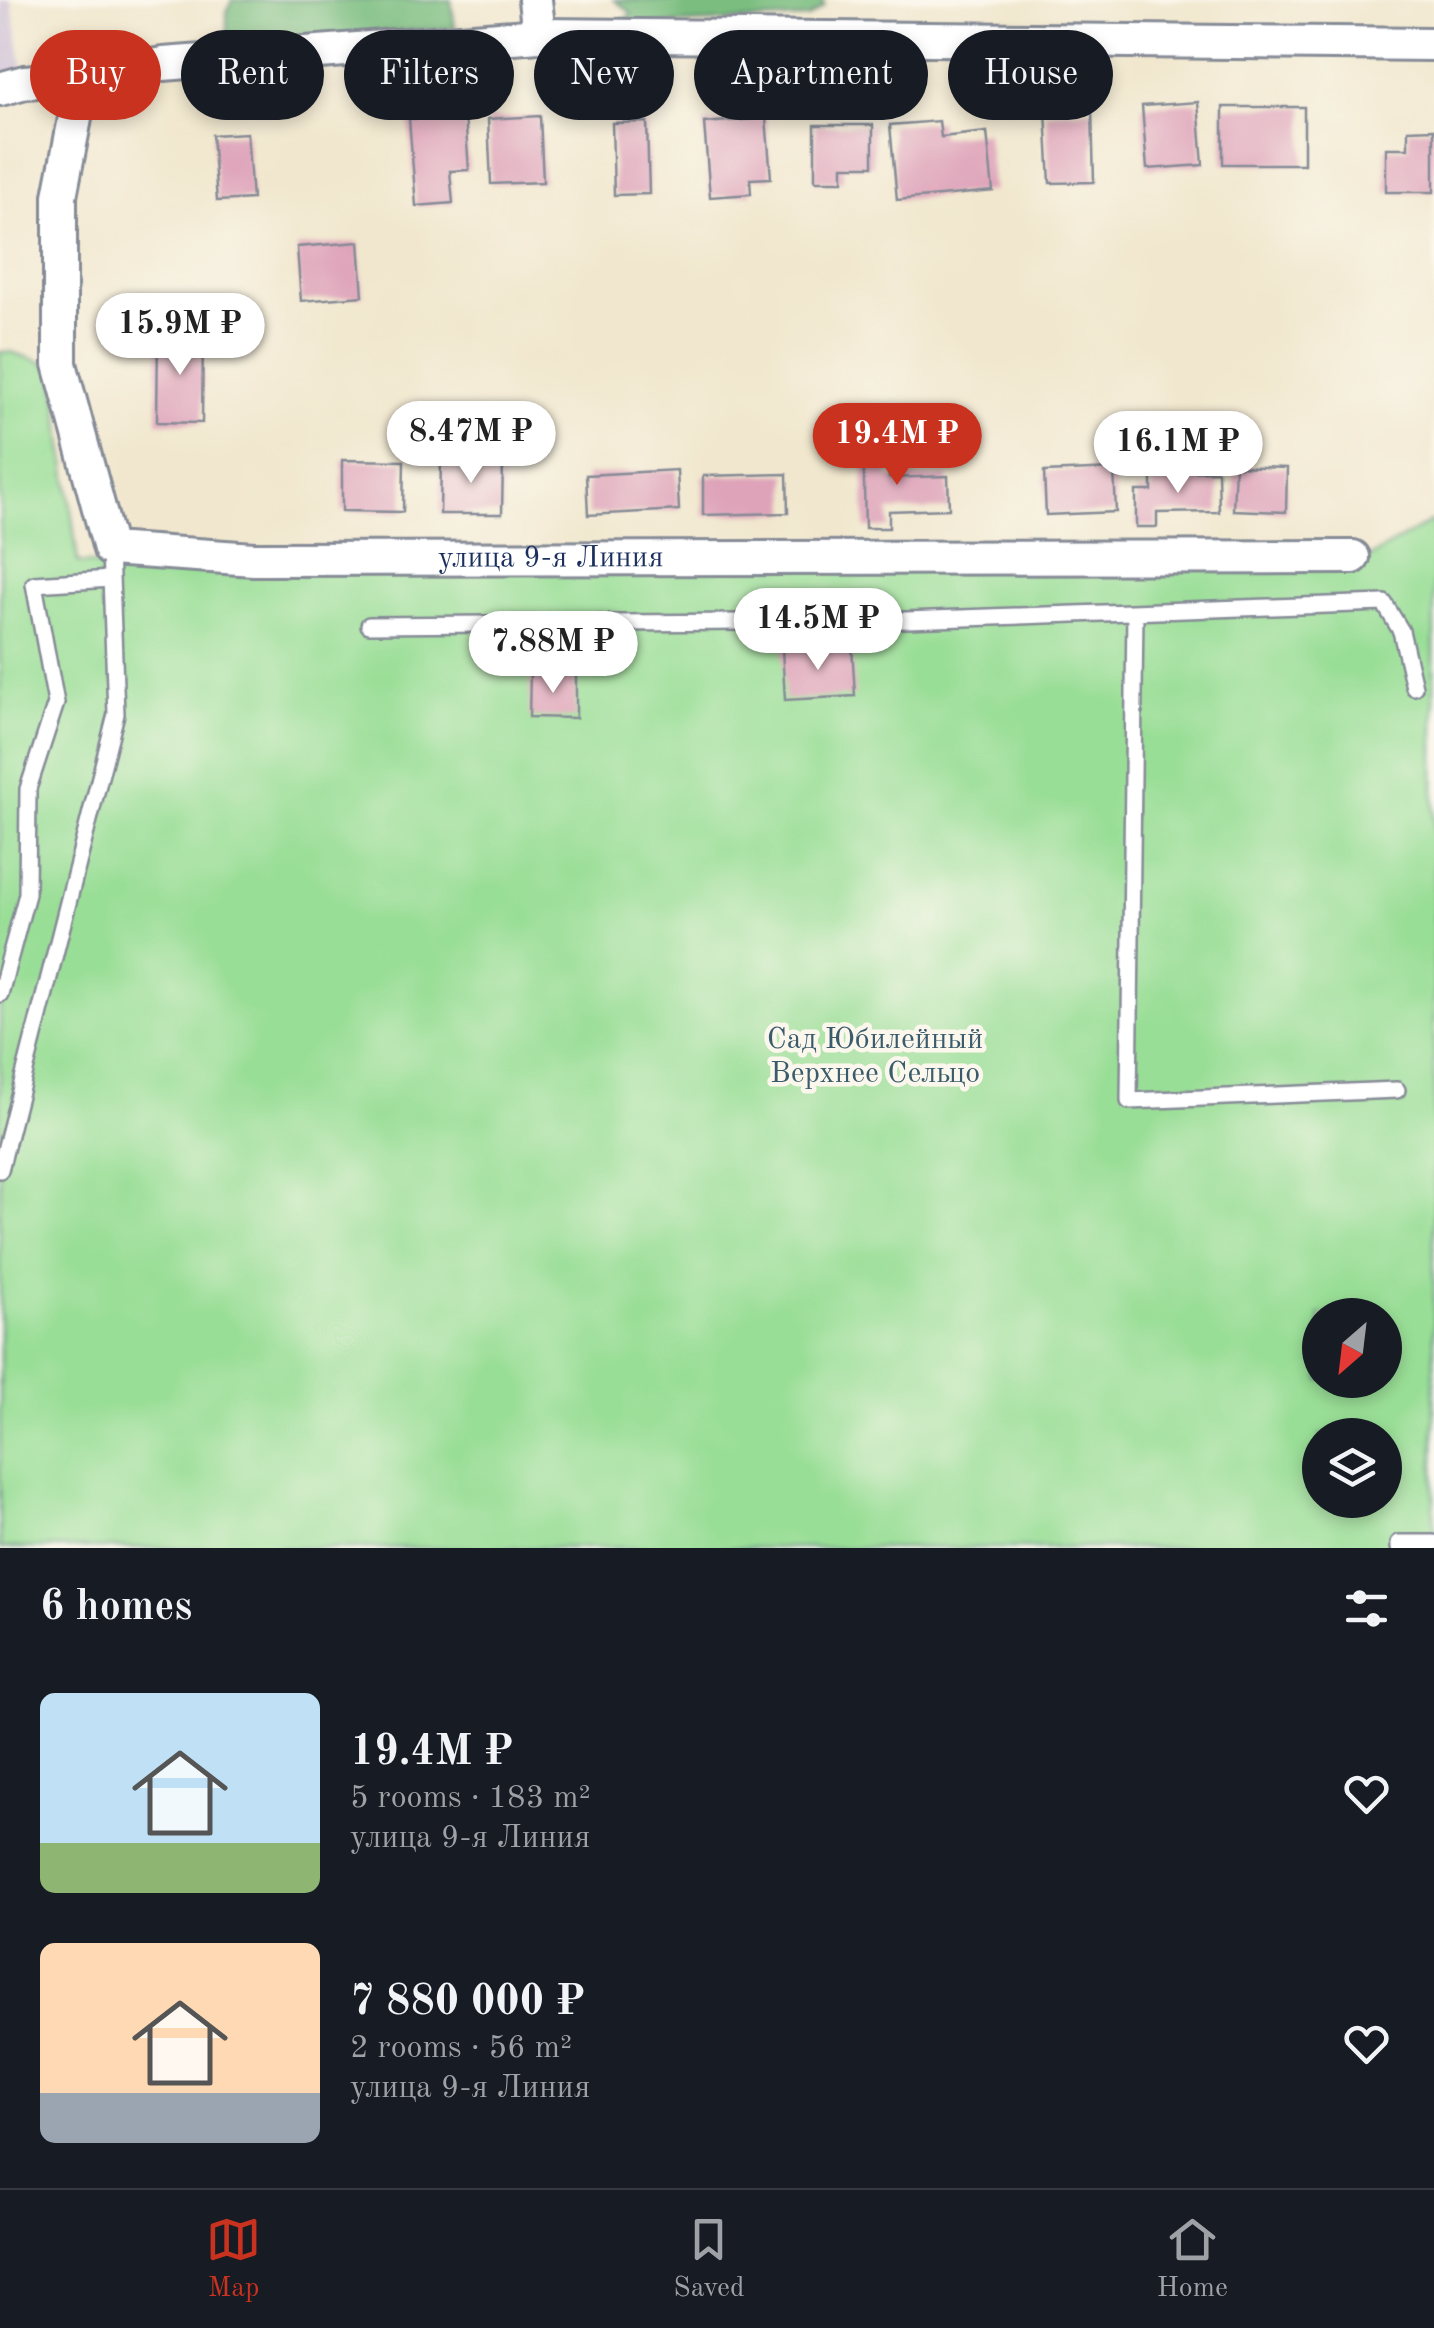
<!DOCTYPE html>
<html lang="en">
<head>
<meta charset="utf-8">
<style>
  body { margin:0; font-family:"Old Standard TT",serif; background:#20242c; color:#f1f3f6; height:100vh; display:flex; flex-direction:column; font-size:38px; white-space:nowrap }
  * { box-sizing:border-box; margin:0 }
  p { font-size:32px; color:#9ea1a6 }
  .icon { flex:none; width:55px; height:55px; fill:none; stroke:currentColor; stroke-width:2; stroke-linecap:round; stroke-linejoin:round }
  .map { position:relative; height:1548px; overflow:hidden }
  .panel { display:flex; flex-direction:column; background:#171b24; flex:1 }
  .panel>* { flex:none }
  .top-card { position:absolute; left:30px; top:30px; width:1375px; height:90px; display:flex; gap:20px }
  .needle { width:65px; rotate:208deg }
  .buttons { position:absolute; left:1302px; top:1298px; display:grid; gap:20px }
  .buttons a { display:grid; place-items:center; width:100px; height:100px; border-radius:50%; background:#171b24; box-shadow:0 5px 15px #0003; font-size:50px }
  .price { position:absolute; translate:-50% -85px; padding:0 22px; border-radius:35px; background:#fff; color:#222; font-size:32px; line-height:65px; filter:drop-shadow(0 2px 5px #0008) }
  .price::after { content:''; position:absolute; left:50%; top:60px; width:30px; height:22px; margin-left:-15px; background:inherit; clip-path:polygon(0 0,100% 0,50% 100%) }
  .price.current { background:#c8321e; color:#fff }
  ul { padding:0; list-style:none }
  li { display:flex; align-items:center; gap:30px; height:250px; padding:0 40px }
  li span { display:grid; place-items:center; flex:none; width:280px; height:200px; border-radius:15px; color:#555 }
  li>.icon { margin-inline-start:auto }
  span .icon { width:120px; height:120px; fill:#fffc; stroke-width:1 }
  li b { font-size:42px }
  h2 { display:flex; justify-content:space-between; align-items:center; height:120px; padding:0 40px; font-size:42px }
  .chip { padding:0 35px; border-radius:45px; background:#171b24; box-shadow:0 5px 15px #0003; font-size:35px; line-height:90px }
  .chip.current { background:#c8321e; color:#fff }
  .menu { display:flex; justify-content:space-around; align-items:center; height:140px; border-top:2px solid #363941; background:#171b24; font-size:28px; color:#9ea1a6 }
  .menu a { display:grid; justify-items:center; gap:5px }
  .menu .current { color:#c8321e }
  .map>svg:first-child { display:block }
</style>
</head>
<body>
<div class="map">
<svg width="1434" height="1548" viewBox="0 0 1434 1548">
  <rect width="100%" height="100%" fill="#fbf7ec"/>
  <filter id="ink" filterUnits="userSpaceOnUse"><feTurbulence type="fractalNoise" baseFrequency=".01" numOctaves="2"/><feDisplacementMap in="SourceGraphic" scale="20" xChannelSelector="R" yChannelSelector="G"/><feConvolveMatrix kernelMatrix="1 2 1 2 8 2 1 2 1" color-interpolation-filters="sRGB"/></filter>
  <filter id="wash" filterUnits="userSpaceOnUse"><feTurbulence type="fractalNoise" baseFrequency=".0048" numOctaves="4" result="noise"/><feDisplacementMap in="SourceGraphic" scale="40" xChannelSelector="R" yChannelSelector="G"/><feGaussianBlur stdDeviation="2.25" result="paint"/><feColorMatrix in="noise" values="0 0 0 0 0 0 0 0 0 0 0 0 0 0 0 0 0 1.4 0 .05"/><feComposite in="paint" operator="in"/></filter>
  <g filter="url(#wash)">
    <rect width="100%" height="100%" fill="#f1e7ce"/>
    <path fill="#ccbed4" d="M0,0H11L24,74L0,82Z"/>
    <path fill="#99de96" stroke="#5a867a" stroke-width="2.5" fill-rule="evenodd" d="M0,352H11L53,366L78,563L255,567H1353L1434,520V1548H0ZM1320,1315H1385V1380H1320ZM1320,1435H1385V1500H1320Z"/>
    <path fill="#7abd7f" stroke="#4a766e" stroke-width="2.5" d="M232,0H451L455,28L227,43V12Z
      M614,0H823L824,6L808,18L617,26L632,13Z"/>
    <g id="blocks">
      <path fill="#dea3b9" d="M1198,102L1203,165L1147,169L1142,106Z
        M1223,107H1304V164H1223Z
        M1092,110L1094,182L1050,183L1046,112Z
        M465,115L469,170L450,171L453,203L416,206L409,119Z
        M540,116L543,182L491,184L488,119Z
        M766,118L771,178L750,179L751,194L710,197L704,123Z
        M939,121L941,137L987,132L993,191L897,200L890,125Z
        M647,122L649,194L614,195L612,123Z
        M815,125H873V166H843V181H815Z
        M1434,129V192H1386V148H1408V130Z
        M247,133L252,199L217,201L212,135Z
        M359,242L363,296L301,301L297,247Z
        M158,333L203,334L202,423L157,422Z
        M888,440L889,478L948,476L949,509L889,511V528H865L863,441Z
        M441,458L503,459L502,514H440Z
        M342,460L404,461L403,512L342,511Z
        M1235,466L1287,468L1286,512L1233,510Z
        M1114,469L1116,512L1046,515L1044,472Z
        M677,470L679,510L588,515L586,475Z
        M1218,471L1219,512L1157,513V527H1136V491H1152V472Z
        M787,474L788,513L703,515V476Z
        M852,646L855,696L785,700L782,649Z
        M530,673L576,674V718L529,717Z"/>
    </g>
  </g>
  <g filter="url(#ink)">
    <use href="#blocks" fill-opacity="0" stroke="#868b96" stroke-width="2.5"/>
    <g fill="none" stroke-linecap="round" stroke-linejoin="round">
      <g stroke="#868b96" stroke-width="20">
        <path id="lane" d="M1135,612L1129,1101L1397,1090
          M369,625L878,621L1384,603L1401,631L1414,687
          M0,994L27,894L28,789L56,703L34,584L111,579
          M0,1170L116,714L110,549
          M1399,1548V1543H1434"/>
      </g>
      <g stroke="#868b96" stroke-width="38">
        <g id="street">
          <path d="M535,0L539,35"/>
          <path id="s1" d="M83,77L60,196V364L110,549L254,559L1353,557"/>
          <path d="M0,89L25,82L83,77L163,64L539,35L1434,44"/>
        </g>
      </g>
      <use href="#lane" stroke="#fff" stroke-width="15"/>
      <use href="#street" stroke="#fff" stroke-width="32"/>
    </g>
  </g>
  <g text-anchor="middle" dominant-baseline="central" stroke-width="9" stroke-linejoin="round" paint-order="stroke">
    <g font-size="30" fill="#1b2f5e" stroke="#fbf7ec">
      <text stroke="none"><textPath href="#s1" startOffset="922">улица 9-я Линия</textPath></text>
    </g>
    <g font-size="30" fill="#3a5b6c" stroke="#fbf7ec">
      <text x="875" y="1040">Сад Юбилейный<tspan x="875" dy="34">Верхнее Сельцо</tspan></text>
    </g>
  </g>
</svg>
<div class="buttons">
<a><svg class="needle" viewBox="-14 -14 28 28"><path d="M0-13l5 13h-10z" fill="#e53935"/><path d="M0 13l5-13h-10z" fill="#9ea1a6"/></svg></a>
<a><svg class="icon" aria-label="layers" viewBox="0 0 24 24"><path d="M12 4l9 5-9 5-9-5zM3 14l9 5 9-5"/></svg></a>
</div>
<b class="price" style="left:180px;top:378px">15.9M ₽</b>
<b class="price" style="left:471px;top:486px">8.47M ₽</b>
<b class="price current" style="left:897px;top:488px">19.4M ₽</b>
<b class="price" style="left:1178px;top:496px">16.1M ₽</b>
<b class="price" style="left:818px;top:673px">14.5M ₽</b>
<b class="price" style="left:553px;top:696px">7.88M ₽</b>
<div class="top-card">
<a class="chip current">Buy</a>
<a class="chip">Rent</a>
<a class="chip">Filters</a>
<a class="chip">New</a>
<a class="chip">Apartment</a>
<a class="chip">House</a>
</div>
</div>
<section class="panel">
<h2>6 homes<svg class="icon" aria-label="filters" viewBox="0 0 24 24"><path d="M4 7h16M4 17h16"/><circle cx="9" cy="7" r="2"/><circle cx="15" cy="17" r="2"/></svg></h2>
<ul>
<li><span style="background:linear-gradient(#bfe0f5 75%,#8fb573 0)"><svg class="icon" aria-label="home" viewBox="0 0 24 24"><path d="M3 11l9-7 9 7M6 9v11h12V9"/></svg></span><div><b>19.4M ₽</b><p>5 rooms · 183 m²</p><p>улица 9-я Линия</p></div><svg class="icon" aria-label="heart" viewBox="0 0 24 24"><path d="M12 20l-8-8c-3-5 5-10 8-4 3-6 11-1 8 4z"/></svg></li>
<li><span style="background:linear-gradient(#ffd9b3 75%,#9aa5b1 0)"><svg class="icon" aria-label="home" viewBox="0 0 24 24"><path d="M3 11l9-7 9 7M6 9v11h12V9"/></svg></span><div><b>7 880 000 ₽</b><p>2 rooms · 56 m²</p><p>улица 9-я Линия</p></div><svg class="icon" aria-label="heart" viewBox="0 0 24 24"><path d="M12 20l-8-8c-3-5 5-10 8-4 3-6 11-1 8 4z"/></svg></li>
</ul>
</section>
<nav class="menu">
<a class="current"><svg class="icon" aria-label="map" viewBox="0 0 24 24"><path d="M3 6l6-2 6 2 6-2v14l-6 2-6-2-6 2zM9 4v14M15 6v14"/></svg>Map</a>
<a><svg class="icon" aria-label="saved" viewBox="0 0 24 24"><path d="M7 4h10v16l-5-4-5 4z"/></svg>Saved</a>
<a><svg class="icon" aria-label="home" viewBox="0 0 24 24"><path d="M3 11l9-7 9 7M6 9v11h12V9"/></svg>Home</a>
</nav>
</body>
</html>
